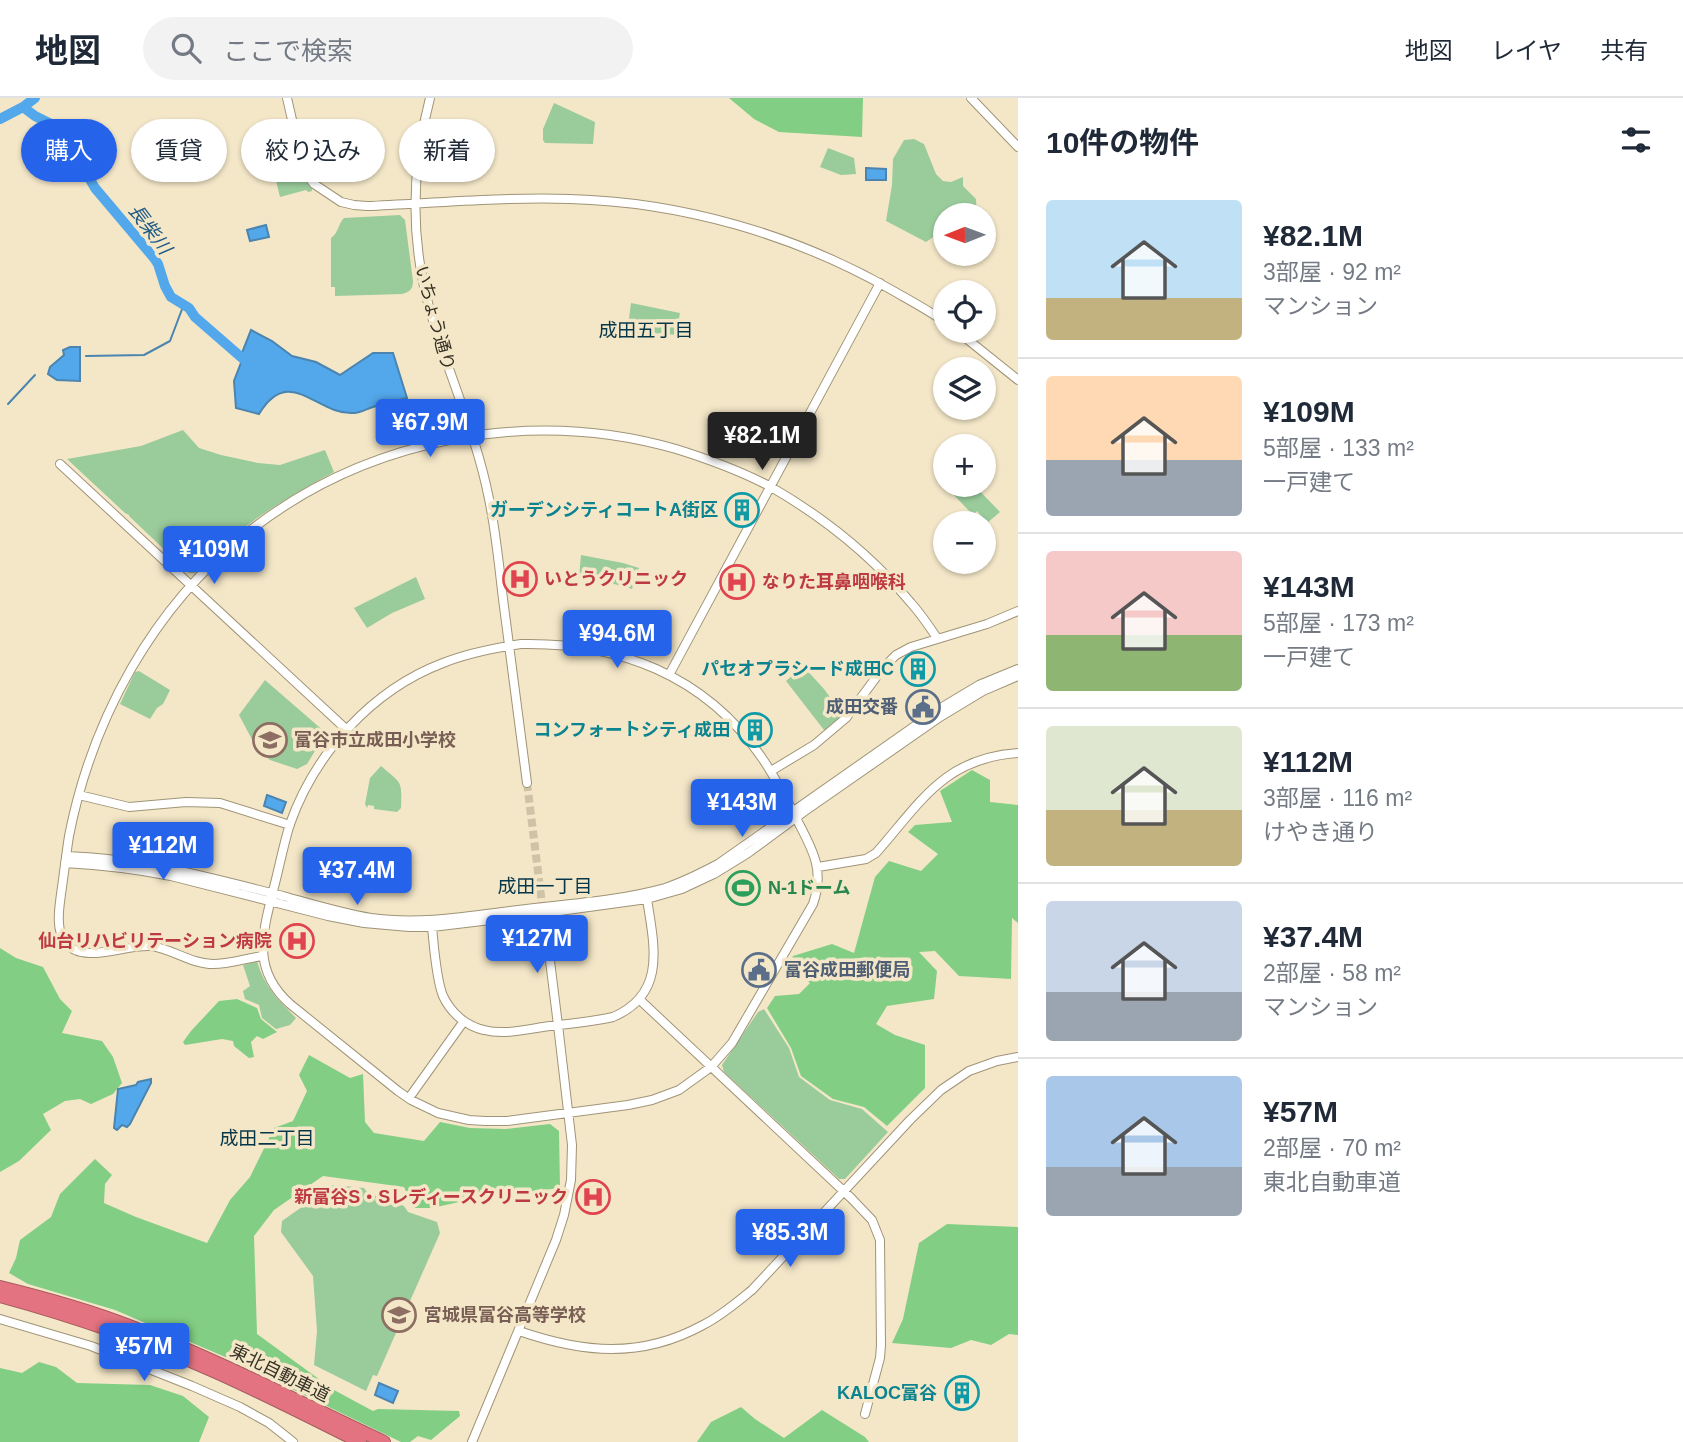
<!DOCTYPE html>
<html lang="ja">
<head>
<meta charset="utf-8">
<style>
  body { margin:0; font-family:Helvetica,"Noto Sans JP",sans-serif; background:#f2f2f3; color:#1f2937; height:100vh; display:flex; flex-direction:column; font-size:26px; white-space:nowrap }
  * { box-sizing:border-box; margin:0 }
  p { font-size:23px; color:#747a83 }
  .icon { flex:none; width:38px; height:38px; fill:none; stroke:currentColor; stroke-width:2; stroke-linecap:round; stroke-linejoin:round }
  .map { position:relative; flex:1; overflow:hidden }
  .side { display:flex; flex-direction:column; background:#fff; width:665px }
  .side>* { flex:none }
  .banner { position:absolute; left:21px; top:21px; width:665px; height:63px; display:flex; gap:14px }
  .needle { width:46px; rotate:269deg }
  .tools { position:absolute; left:933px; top:105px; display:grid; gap:14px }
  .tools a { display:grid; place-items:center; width:63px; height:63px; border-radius:50%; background:#fff; box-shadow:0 2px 5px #0004; font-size:35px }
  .price { position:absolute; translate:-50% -60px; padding:0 16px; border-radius:7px; background:#2563eb; color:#fff; font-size:23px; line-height:46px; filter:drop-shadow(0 2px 4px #0008) }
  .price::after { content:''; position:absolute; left:50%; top:42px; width:21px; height:16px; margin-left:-10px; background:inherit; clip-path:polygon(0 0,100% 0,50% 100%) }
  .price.current { background:#222; color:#fff }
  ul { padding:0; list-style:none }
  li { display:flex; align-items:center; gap:21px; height:175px; padding:0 28px }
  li+li { border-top:2px solid #e0e1e3 }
  li span { display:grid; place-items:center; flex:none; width:196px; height:140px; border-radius:7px; color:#555 }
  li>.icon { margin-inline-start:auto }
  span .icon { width:84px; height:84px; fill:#fffc; stroke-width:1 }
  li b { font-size:30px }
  h2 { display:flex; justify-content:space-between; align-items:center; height:84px; padding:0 28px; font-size:30px }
  .tag { padding:0 24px; border-radius:32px; background:#fff; box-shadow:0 2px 5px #0004; font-size:24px; line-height:63px }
  .tag.current { background:#2563eb; color:#fff }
  header { display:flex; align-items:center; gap:42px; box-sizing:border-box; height:98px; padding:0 35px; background:#fff; border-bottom:2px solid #e0e1e3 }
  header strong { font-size:33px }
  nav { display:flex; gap:38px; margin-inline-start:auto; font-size:24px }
  .search { width:490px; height:63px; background:#f2f2f3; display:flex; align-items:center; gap:18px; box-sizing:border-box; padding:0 24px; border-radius:38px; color:#747a83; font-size:26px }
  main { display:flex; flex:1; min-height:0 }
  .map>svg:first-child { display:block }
</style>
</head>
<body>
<header>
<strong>地図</strong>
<div class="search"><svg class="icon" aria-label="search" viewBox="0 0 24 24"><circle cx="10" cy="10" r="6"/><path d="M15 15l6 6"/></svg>ここで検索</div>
<nav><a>地図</a><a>レイヤ</a><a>共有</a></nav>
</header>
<main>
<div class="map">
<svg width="1018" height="1344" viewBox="0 0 1018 1344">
  <rect width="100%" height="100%" fill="#f4e7c8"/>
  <path fill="#9acb9b" d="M554,5L595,24L593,46L545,45L543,42V31Z
    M914,41L924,46L936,76L943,83L951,84L963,79V88L976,101L977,117H945V131L926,144L886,123L892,87L893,61L904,42Z
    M828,50L854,60L856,76L841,77L820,69Z
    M293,55H296L301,72L312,89V93L308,94L306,92L280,99L271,62L274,59Z
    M400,117L405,122L413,183C413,191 410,194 402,196L335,198V189H331V140C339,134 338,126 344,120Z
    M631,205L680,215L676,237L667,236L666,239L632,232L633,229L628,228Z
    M183,332L199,350L221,357L258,365L280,367L325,352L334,374C284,401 233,431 195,475H189L129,418V417L125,415L67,361L141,348Z
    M960,387H974L1000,414L987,425L977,413L973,417L952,395Z
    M581,457L623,465L639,470L632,491L607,484L579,480Z
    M416,479L425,501L392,515L367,530L354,510Z
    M803,568L824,591L843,617L827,633L824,632L786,583Z
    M139,573L170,592L163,606L157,610L150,621L120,606L135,574Z
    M265,582L326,635L307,666L297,671L270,662L257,651L239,617Z
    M381,668C402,686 402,682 401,710L397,714L374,711V708L368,707L367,710L365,706L370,680Z
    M257,863C265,890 278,901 296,920L290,927L276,931L262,920L259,907L245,901L243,893L250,888L243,867Z
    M764,911L789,950L799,979L830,1002L862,1011L888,1034L845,1081H839L724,974L722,967L758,914Z
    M333,1087L364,1090L369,1097L382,1099L404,1108L408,1114L437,1124L440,1135L377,1278L373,1277L366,1293L314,1267L317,1233L313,1178L281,1134L282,1123Z"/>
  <path fill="#82ce84" d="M729,0H863L862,39L779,34L754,21Z
    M972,672L990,682V704L1018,707V825L1012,820L1011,881L959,878L935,853L919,854L937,873L934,901L887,908L876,926L895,937L925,947V990L887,1028L864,1009L833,1001L801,978L791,950L767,910L775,898L799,896L810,885L788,870L793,858L832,846L854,855L875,779L889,763L921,773L938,756L908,734L915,727L952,724L940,693Z
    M0,850L16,860L43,869L60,901L72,913L62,935L102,943L113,959L122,985L113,996L91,1006L80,1001L65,1003L43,1016L51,1032L19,1063L0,1074Z
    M237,901L257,910L261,921L277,934L263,941L257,938L251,944L254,959L249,960L234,948L233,943L222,941L185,947L183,944L191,933L219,903Z
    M309,957L350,980L363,976L365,1024L374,1035L424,1043L440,1024L470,1030L506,1031L550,1026L559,1033L560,1090L477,1100L432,1110H415L411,1105L404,1089L323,1078L274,1112L254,1138L257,1236L334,1292L373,1313L378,1311L459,1313L460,1318L431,1342L418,1338L410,1344H401L230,1261L115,1212L28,1186L9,1175L16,1160L20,1142L51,1119L60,1096L95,1061L112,1077L105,1086L104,1105L136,1119L207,1145L230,1102L250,1079L274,1030L293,1023L307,993L299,977Z
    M947,1126L1018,1129V1237L1009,1236L991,1247L971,1242L951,1250L892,1245L903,1221L919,1145Z
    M39,1264L56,1269L77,1285L150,1287L183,1298L209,1319L199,1344H0V1270L22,1275Z
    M741,1309L755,1321L784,1340L822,1312L865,1339L869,1344H697L711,1324Z"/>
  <path fill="#53a8eb" stroke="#4a84af" stroke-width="2" d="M866,70L886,71V82H866Z
    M266,127L269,139L250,143L247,132Z
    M251,232L272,243L292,258L316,264L340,277L373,255H393L407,300C394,303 382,306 370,310C365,312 359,315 354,315C317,318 290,265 259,316L236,310L234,283L242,262L240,260Z
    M70,249H80V283L57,282L48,276L50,269L64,257L63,252Z
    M267,697L286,704L282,715L264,708Z
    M151,981V985L130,1026L127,1029L122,1027L117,1032L114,1030L118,991L136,987L138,984Z
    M379,1285L398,1293L393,1305L375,1297Z"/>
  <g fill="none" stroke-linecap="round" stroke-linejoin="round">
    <path stroke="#4a84af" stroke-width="2" d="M86,258L144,257L170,243L184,206
      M8,306L35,277"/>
    <path stroke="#53a8eb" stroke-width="10" d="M23,9L35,18L53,27L64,37L95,90L154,160L158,166L165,188L171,199L189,210L195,219L249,266
      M0,21L23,9L35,0"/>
    <path stroke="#cec2a7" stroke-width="8" stroke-dasharray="8 4" stroke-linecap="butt" d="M527,685L543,814"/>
    <g stroke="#a09477" stroke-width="10">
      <path id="minor" d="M287,0L302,65L308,78L314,86L341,104L354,107L367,108C434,105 502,99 570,101C681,104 793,136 890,191C909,202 928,212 945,224
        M430,0C411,72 410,147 432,219C450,280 477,339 489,401C496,434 499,468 503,501C511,562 519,623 527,685
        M971,0L1018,49
        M957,233L1018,282
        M60,366L347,632
        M521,546C618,544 705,577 762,660C774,677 784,697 794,716C810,748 826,769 813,806L732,945L711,969L679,992L652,1002L628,1007L507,1023H485L469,1022L438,1015L411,1002L398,993L290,906C252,872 262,837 273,793C279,771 283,748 290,726C315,655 372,592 443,565C468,555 494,550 521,546Z
        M669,577L880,185
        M771,673L814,647L846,620L883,570L896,557L911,549L987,526L1018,513
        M79,697L129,709L186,704L220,705L290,727
        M66,758C141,760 211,780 283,798C312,806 341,815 371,820C420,827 470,818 518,812C567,806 618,803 665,790C683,784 701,775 718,766L939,611L979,587L1018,571
        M65,765C101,767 136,771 171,778L328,818L364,825L409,829H432L516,819L647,801L682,791L714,776L748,755L805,713L940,619L983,593L1018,578
        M818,769L866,761L876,755C921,704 944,660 1018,655
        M432,829C434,848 436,881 443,898C451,915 466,928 484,932C503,937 524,932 543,929C567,926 590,924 613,919C667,896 654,847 647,801
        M263,858C247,860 229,866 213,866C191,866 171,850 150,848C126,846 83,867 66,845C62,839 59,832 59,825C58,815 60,805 61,796C64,776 66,757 69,738C92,621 153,509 247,435C366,340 530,309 676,351C708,361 741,373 771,389C823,419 872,458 911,505C921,516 929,528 937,540
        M640,902L851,1100L872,1122L880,1142L881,1247L880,1260L865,1316
        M409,1000L464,923
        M0,1221L91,1248L192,1288L240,1309L269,1325L293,1344
        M519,1233C583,1255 641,1261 703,1227C721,1218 736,1205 752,1192L910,1022L941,992L969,973L997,963L1018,959
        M472,1344L556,1142L564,1117L571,1082L572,1047L558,927L545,823"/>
    </g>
    <g stroke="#a75c60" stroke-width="14">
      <path id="highway" d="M0,1189C45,1200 89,1212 132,1229C218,1262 301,1305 384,1344
        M0,1198C74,1218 146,1243 216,1274C265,1296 312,1320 360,1344"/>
    </g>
    <use href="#minor" stroke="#fff" stroke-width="8"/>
    <use href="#highway" stroke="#e47381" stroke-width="12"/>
  </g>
  <defs>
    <g id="building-ring" transform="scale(1.75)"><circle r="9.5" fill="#f4e7c8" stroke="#0f9aa8" stroke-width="1.5"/><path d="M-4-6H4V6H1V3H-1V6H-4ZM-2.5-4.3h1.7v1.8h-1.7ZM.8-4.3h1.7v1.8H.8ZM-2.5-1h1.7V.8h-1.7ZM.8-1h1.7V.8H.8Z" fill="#0f9aa8"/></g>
    <g id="hospital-ring" transform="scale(1.75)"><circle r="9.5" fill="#f4e7c8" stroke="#e0444e" stroke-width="1.5"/><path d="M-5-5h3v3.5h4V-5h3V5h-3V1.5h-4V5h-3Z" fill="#e0444e"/></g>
    <g id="civic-ring" transform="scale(1.75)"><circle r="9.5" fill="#f4e7c8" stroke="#5c6f8a" stroke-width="1.5"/><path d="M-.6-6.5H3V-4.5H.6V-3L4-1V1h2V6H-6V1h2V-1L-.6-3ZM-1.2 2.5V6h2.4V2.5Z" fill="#5c6f8a"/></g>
    <g id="school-ring" transform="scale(1.75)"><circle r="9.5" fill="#f4e7c8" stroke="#8d6e63" stroke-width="1.5"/><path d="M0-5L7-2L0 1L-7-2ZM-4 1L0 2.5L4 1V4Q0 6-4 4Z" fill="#8d6e63"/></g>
    <g id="stadium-ring" transform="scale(1.75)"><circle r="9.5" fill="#f4e7c8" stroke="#2e9e5b" stroke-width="1.5"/><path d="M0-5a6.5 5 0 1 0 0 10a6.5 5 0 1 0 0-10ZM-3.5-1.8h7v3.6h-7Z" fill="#2e9e5b"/></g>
  </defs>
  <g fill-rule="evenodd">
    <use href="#building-ring" x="742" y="412"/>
    <use href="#hospital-ring" x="520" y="481"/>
    <use href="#hospital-ring" x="737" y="484"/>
    <use href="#building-ring" x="918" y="571"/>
    <use href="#civic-ring" x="923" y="609"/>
    <use href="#building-ring" x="755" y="632"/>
    <use href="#school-ring" x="270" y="642"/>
    <use href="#stadium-ring" x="743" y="790"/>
    <use href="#hospital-ring" x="297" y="843"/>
    <use href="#civic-ring" x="759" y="872"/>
    <use href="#hospital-ring" x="593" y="1099"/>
    <use href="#school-ring" x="399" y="1217"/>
    <use href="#building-ring" x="962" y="1295"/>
  </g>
  <g text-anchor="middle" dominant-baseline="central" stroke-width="7" stroke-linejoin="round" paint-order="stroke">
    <g font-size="18" fill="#353024" stroke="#f4e7c8">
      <text transform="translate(435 220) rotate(75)">いちょう通り</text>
      <text transform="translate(280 1275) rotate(26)">東北自動車道</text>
    </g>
    <g font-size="18" font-weight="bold" fill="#0d838f" stroke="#f4e7c8" text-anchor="end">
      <text x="718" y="412">ガーデンシティコートA街区</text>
      <text x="894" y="571">パセオプラシード成田C</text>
      <text x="730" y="632">コンフォートシティ成田</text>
      <text x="937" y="1295">KALOC富谷</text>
    </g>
    <g font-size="18" font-weight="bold" fill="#be3a42" stroke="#f4e7c8" text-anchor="start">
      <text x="544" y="481">いとうクリニック</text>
      <text x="762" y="484">なりた耳鼻咽喉科</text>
      <text x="272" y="843" text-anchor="end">仙台リハビリテーション病院</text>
      <text x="568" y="1099" text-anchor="end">新富谷S・Sレディースクリニック</text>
    </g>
    <g font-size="18" font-weight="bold" fill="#4e5e75" stroke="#f4e7c8" text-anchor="end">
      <text x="898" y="609">成田交番</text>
      <text x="784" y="872" text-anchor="start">富谷成田郵便局</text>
    </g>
    <g font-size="18" font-weight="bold" fill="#785e54" stroke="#f4e7c8" text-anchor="start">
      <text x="294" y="642">富谷市立成田小学校</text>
      <text x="424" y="1217">宮城県富谷高等学校</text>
    </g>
    <g font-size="18" font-weight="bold" fill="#27864d" stroke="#f4e7c8" text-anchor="start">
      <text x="768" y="790">N-1ドーム</text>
    </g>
    <g font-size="19" font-style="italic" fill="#1e5a86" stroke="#f4e7c8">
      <text transform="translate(150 131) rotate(53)">長柴川</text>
    </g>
    <g font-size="19" fill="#05364a" stroke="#f4e7c8">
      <text x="646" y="232">成田五丁目</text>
      <text x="545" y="788">成田一丁目</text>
      <text x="267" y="1040">成田二丁目</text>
    </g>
  </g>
</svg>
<div class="tools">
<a><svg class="needle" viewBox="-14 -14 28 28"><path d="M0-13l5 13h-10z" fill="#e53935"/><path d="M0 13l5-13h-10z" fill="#747a83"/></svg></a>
<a><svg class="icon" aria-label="locate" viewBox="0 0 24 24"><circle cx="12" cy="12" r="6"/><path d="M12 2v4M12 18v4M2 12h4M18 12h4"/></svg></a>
<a><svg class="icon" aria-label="layers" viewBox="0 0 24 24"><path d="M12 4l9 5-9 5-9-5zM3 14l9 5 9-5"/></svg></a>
<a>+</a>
<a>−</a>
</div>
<b class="price" style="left:430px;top:361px">¥67.9M</b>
<b class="price current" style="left:762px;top:374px">¥82.1M</b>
<b class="price" style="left:214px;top:488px">¥109M</b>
<b class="price" style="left:617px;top:572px">¥94.6M</b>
<b class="price" style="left:742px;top:741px">¥143M</b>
<b class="price" style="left:163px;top:784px">¥112M</b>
<b class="price" style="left:357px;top:809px">¥37.4M</b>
<b class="price" style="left:537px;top:877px">¥127M</b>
<b class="price" style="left:790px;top:1171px">¥85.3M</b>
<b class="price" style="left:144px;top:1285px">¥57M</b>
<div class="banner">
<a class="tag current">購入</a>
<a class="tag">賃貸</a>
<a class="tag">絞り込み</a>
<a class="tag">新着</a>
</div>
</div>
<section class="side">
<h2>10件の物件<svg class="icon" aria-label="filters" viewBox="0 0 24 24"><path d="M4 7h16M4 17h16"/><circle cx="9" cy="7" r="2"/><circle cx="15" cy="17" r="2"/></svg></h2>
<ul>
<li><span style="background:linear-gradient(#bfe0f5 70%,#c2b280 0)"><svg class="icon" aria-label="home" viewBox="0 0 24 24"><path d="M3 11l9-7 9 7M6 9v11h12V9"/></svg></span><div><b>¥82.1M</b><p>3部屋 · 92 m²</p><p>マンション</p></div></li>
<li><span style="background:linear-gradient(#ffd9b3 60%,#9aa5b1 0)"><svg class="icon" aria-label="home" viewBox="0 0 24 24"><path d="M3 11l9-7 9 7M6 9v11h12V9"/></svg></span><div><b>¥109M</b><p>5部屋 · 133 m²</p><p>一戸建て</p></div></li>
<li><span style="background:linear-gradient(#f6c9c9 60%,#8fb573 0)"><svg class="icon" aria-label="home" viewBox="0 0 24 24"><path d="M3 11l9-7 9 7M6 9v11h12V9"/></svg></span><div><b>¥143M</b><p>5部屋 · 173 m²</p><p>一戸建て</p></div></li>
<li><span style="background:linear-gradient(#dfe7d0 60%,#c2b280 0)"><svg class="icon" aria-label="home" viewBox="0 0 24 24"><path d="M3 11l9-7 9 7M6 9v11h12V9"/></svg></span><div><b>¥112M</b><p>3部屋 · 116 m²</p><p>けやき通り</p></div></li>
<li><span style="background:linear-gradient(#c9d6e8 65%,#9aa5b1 0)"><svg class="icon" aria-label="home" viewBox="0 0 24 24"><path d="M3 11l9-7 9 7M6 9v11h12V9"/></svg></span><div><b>¥37.4M</b><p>2部屋 · 58 m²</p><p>マンション</p></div></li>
<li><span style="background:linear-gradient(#a9c7e8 65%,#9aa5b1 0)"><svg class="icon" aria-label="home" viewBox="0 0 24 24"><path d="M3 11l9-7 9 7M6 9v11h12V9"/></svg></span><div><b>¥57M</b><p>2部屋 · 70 m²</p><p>東北自動車道</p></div></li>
</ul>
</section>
</main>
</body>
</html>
